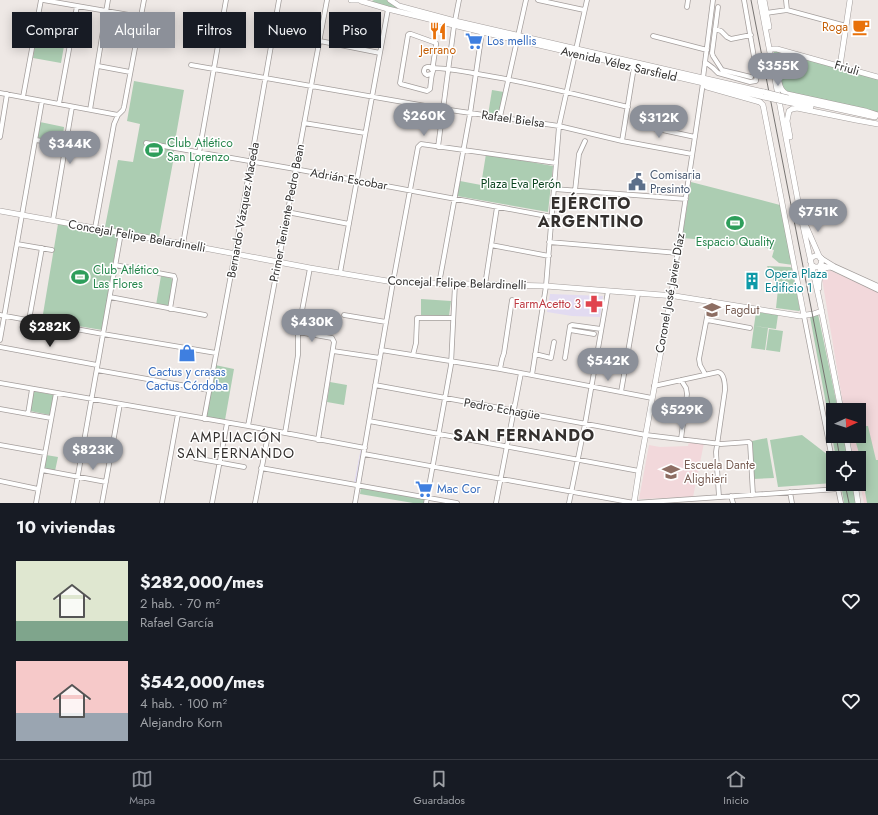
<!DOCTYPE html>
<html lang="es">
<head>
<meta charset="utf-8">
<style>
  body { margin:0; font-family:Jost,sans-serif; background:#242831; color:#f1f3f6; height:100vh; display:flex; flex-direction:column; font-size:15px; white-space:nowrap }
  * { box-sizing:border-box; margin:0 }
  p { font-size:13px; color:#9ea1a6 }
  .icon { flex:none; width:22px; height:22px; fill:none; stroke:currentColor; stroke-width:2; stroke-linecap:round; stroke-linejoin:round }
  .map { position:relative; height:503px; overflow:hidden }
  .sheet { display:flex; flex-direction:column; background:#171b24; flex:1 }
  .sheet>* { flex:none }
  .hud { position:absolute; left:12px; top:12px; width:400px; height:36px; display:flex; gap:8px }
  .needle { width:26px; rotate:87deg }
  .tools { position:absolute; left:826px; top:403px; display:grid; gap:8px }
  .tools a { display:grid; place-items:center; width:40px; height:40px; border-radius:0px; background:#171b24; box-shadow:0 2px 10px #0003; font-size:20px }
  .price { position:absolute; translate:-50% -34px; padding:0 9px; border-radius:14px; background:#8c9099; color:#fff; font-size:13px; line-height:26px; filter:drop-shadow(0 1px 2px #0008) }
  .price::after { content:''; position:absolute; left:50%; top:24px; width:12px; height:9px; margin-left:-6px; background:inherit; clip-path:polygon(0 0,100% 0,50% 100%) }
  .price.current { background:#222; color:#fff }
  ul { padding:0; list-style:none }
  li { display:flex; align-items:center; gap:12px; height:100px; padding:0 16px }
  li span { display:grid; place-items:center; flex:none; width:112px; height:80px; border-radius:0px; color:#555 }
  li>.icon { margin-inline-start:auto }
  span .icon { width:48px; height:48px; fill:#fffc; stroke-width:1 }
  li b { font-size:17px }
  h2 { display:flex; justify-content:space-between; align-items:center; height:48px; padding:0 16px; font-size:17px }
  .pill { padding:0 14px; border-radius:0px; background:#171b24; box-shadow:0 2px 10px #0003; font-size:14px; line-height:36px }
  .pill.current { background:#8c9099; color:#fff }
  .tabs { display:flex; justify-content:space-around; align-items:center; height:56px; border-top:1px solid #363941; background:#171b24; font-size:11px; color:#9ea1a6 }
  .tabs a { display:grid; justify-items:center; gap:2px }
  .tabs .current { color:#8c9099 }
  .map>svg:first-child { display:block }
</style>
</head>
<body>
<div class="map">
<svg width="878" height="503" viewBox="0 0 878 503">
  <rect width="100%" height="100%" fill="#eee8e5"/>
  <path fill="#e2dbf1" d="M550,294L603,296L600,317L572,316L547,312Z
    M361,448L364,449L358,483H354Z"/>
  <path fill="#f2d8db" d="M827,269L878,292V503H864L859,479V458H854L849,436H859V410H844L822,279L826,270Z
    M689,442L704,443L693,497L639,499L649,445L660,447L688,446Z"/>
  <path fill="#accdb2" d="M374,0H387L393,5L401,8L452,23L370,2Z
    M36,40L64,46L61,63L33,58Z
    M773,49L878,77V115L787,94L780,86Z
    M134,81L184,90L175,141L173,162L159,237L105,227L118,160L133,162L140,124L127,121Z
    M492,90L504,92L500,117L488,115Z
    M40,122L64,127L62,143L37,139Z
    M486,154L553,166L548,212L457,196L460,181L481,185Z
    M691,182L780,205L793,265L779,263L772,257L774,250L752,244L738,242V245L718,242V241L682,238Z
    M58,224L118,235L102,330L42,320Z
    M767,266L790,267L792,268L800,310L799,311L776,308L778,289Z
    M161,276L171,278L173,281L169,306L167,307L156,305Z
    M421,299L451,301L449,316L421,315Z
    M756,312L778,315L776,329L754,326Z
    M818,314L838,410H833V436H843L848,458H836L810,317Z
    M754,326L768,328L765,350L751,348Z
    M769,329L783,331L780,352L766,350Z
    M215,365L234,369L225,420L206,417Z
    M330,382L347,385L344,405L327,402Z
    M33,391L54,395L50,415L30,411Z
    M859,426H868L876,460H878V503H867L861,469L863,467L854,436H859Z
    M802,435L828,455L833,474V483L778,487L770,440Z
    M767,438L774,478L753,479L752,441Z
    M46,455L58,457L55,471L43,469Z
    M841,484H853L857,503H844Z
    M361,487L425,499L424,503H413L360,494Z"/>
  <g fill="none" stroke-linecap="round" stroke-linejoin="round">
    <g stroke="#a49e9c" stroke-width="5.5">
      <path id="minor" d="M43,0L141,17
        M538,0L584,10
        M786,0L787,10
        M687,7L688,0
        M718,7L712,53L713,56L722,70L751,77
        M766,13L787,10L846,26
        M715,29L721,31L727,37L731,39L751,35
        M653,36L707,50
        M320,41L380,53
        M705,62L713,68L718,73L750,82L756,81L757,74L744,0
        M191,65L443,109L559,126L622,141L692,154
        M98,66L130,72
        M432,68C451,68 476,74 495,77C540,85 584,96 628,107
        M431,74L427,75C424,74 423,71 425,68L427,67H430L433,71C431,76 431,82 430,89L427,91L401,84L400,83L408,35L409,34H411L436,43V45L433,65L434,68
        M703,78L713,0
        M0,93L118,115
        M23,97L41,0
        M59,104L77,6
        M90,110L108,0
        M500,117L526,0
        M652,117L651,126L653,128L695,137
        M304,123L365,133
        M0,137L7,94
        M36,140L65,145
        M622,141L634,67
        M146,143L295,169L552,217
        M438,147L454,26L459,0
        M554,189L686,199
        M575,191L579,154L585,141
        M287,212L349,224
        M53,220L72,107
        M95,228L114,124L118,115L123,110L124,107L144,0
        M549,242L678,253
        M17,244L52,250
        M183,244L226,0
        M491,245L549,256
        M821,258L834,266L878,286
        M115,265L174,276L175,279L170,309
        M821,265L832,268L878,290
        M340,273L388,9
        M439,284L470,114L482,32
        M485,285L497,207
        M671,296L703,83
        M110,297L205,315
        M0,315L103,334L216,353
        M344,315L386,322
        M804,316L833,464
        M29,320L42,248
        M707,320L750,328
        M570,330L594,334
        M298,332L332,338L334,342L318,440
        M0,340L42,101
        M0,347L97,365
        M381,350L500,369L652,398
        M333,351L380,358
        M535,354L551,358L554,342
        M413,355L416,343L417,318H453
        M565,358L570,326L572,325L601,329
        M500,369L502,359L504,353L512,300
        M97,370L209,390
        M705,374L700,365L699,359L710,301
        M532,375L546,286L559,126L587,0
        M0,383L248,426L365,448
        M375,385L646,435L721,444L749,442L750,443L753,495
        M654,386L718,372C724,373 725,384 725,390L716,452L719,497
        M621,392L638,294
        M0,409L51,418
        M28,414L32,389
        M204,419L235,253L279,0
        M369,421L639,471
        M248,426L327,0
        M285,433L298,355V332L310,268
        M681,439L687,394L686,388L681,380
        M0,445L45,453
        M364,454L634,503L838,489
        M195,458L244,467
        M261,468L457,503
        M42,470L106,482
        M0,481L38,489
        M837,484L841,503
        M790,492L792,503
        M731,496L733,503
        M36,503L56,393
        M73,503L121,233
        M102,503L120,404
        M162,503L178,414
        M212,503L227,423
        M255,503L269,430
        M355,503L393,282L418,147L421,144L556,163
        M426,503L451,365L455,284
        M496,503L521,373
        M569,503L585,424L608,291"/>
    </g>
    <g stroke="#a49e9c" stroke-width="6">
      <path id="major" d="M351,0H358
        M390,0L399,6L455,21L764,92
        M760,0L801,217L820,303L841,410
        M764,0L769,27
        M361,1L388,9L482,32L764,97
        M773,49H777L878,77
        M840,66L850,0
        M779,82C780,88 782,92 787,94L865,111L878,115
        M703,84L707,87L760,102L763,105L804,316
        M788,98L875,117
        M787,102L811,107
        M790,137L787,121L789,111L792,109L797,108L856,120L878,124
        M0,211L183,244L310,268L393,282L546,286L675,296L800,316L813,314L822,311
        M805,224L820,258
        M810,261C812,255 818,254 822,259L821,264L819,267H815L811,265
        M821,271L825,268L829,267
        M819,288C818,280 822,273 820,266
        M846,436L850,458
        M855,484L858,503
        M634,503L639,471L671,296"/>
    </g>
    <use href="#minor" stroke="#fff" stroke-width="4"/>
    <use href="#major" stroke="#fff" stroke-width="5"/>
    <path stroke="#777472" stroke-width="1" d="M751,0L833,420
      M836,436L840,458
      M845,484L849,503"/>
    <g stroke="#a49e9c" stroke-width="6" stroke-linecap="butt">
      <path id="major-bridge" d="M764,92L788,98
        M764,97L787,102"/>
    </g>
    <use href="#major-bridge" stroke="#fff" stroke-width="5"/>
  </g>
  <defs>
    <g id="cafe-bare" transform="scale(1.38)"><path d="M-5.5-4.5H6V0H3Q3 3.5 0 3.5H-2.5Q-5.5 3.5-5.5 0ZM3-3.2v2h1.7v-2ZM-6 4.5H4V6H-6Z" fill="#e8710a" stroke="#fff" stroke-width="2.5" paint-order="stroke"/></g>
    <g id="restaurant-bare" transform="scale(1.38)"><path d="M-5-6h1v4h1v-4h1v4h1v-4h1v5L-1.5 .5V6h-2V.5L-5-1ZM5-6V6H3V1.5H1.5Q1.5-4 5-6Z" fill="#e8710a" stroke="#fff" stroke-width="2.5" paint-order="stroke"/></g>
    <g id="supermarket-bare" transform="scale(1.38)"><path d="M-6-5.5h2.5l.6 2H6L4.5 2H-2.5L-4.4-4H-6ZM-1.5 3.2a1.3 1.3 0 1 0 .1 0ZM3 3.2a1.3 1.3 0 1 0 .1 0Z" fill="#3f7fe0" stroke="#fff" stroke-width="2.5" paint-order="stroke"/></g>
    <g id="stadium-bare" transform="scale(1.38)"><path d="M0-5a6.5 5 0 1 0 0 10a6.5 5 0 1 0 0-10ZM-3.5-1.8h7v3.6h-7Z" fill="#2e9e5b" stroke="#fff" stroke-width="2.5" paint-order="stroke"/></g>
    <g id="civic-bare" transform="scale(1.38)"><path d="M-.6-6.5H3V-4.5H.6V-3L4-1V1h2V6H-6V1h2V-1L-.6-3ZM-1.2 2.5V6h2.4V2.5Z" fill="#5c6f8a" stroke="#fff" stroke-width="2.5" paint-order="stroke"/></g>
    <g id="building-bare" transform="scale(1.38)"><path d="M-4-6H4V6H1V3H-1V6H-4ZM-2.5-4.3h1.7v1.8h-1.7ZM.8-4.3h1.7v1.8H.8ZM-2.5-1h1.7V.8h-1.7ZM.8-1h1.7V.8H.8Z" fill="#0f9aa8" stroke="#fff" stroke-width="2.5" paint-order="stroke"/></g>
    <g id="pharmacy-bare" transform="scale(1.38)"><path d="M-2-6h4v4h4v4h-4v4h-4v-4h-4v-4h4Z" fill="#e0444e" stroke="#fff" stroke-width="2.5" paint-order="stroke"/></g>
    <g id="school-bare" transform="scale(1.38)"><path d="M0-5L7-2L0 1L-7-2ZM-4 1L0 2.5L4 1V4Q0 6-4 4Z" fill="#8d6e63" stroke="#fff" stroke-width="2.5" paint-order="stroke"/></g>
    <g id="shop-bare" transform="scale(1.38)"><path d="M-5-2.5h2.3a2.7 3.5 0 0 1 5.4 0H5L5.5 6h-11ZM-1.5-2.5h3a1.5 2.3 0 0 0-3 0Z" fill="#3f7fe0" stroke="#fff" stroke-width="2.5" paint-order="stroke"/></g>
  </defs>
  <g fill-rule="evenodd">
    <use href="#cafe-bare" x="861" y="27"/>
    <use href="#restaurant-bare" x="438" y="31"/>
    <use href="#supermarket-bare" x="474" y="41"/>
    <use href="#stadium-bare" x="154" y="150"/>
    <use href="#civic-bare" x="637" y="182"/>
    <use href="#stadium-bare" x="735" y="223"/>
    <use href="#stadium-bare" x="80" y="277"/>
    <use href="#building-bare" x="752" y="281"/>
    <use href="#pharmacy-bare" x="594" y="304"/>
    <use href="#school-bare" x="712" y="310"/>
    <use href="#shop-bare" x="187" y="353"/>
    <use href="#school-bare" x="671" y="472"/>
    <use href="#supermarket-bare" x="424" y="489"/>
  </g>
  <g text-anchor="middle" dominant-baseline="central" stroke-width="3" stroke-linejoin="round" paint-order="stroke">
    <g font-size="12" fill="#c56008" stroke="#fff" text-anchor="end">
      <text x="848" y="27">Roga</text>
      <text x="438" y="50" text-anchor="middle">Jerrano</text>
    </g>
    <g font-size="12" fill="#366cbe" stroke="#fff" text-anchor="start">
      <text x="487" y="41">Los mellis</text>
      <text x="187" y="372" text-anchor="middle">Cactus y crasas<tspan x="187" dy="14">Cactus Córdoba</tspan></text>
      <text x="437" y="489">Mac Cor</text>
    </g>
    <g font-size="12" fill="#32302f" stroke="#fff">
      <text transform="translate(619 64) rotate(13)">Avenida Vélez Sarsfield</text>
      <text transform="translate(847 68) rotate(16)">Friuli</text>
      <text transform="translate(513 119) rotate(8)">Rafael Bielsa</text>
      <text transform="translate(349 179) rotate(10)">Adrián Escobar</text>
      <text transform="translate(243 210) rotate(-80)">Bernardo Vázquez Maceda</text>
      <text transform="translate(287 213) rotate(-79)">Primer Teniente Pedro Bean</text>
      <text transform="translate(137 236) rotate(10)">Concejal Felipe Belardinelli</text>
      <text transform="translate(457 283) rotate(2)">Concejal Felipe Belardinelli</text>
      <text transform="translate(670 293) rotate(-80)">Coronel José Javier Díaz</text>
      <text transform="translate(502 409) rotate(10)">Pedro Echagüe</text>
    </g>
    <g font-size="12" fill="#27864d" stroke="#fff" text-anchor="start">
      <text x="167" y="143">Club Atlético<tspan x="167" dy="14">San Lorenzo</tspan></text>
      <text x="735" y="242" text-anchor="middle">Espacio Quality</text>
      <text x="93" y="270">Club Atlético<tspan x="93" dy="14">Las Flores</tspan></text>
    </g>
    <g font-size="12" fill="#4e5e75" stroke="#fff" text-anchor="start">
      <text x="650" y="175">Comisaria<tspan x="650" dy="14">Presinto</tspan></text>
    </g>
    <g font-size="12" fill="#0b431f" stroke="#fff">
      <text x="521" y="184">Plaza Eva Perón</text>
    </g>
    <g font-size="12" fill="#0d838f" stroke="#fff" text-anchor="start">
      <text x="765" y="274">Opera Plaza<tspan x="765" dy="14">Edificio 1</tspan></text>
    </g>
    <g font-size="12" fill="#be3a42" stroke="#fff" text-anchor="end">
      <text x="581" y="304">FarmAcetto 3</text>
    </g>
    <g font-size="12" fill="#785e54" stroke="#fff" text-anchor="start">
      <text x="725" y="310">Fagdut</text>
      <text x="684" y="465">Escuela Dante<tspan x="684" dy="14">Alighieri</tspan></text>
    </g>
    <g font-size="14" letter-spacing="1" fill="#34302e" stroke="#fff">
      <text x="236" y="437">AMPLIACIÓN<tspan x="236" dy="16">SAN FERNANDO</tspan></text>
    </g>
    <g font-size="16" font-weight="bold" letter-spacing="1" fill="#34302e" stroke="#fff">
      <text x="591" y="203">EJÉRCITO<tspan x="591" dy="18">ARGENTINO</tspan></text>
      <text x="524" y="435">SAN FERNANDO</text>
    </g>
  </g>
</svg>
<div class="tools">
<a><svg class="needle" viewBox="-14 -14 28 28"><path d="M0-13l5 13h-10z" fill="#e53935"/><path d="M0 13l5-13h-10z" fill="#9ea1a6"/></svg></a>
<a><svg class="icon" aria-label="locate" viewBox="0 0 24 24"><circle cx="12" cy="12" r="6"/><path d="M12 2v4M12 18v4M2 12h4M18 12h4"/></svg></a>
</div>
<b class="price" style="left:778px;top:87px">$355K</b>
<b class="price" style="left:424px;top:137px">$260K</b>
<b class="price" style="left:659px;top:139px">$312K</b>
<b class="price" style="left:70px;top:165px">$344K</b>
<b class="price" style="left:818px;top:233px">$751K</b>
<b class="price" style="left:312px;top:343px">$430K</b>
<b class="price current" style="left:50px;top:348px">$282K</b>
<b class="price" style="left:608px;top:382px">$542K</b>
<b class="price" style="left:682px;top:431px">$529K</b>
<b class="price" style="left:93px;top:471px">$823K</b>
<div class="hud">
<a class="pill">Comprar</a>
<a class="pill current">Alquilar</a>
<a class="pill">Filtros</a>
<a class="pill">Nuevo</a>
<a class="pill">Piso</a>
</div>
</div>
<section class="sheet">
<h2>10 viviendas<svg class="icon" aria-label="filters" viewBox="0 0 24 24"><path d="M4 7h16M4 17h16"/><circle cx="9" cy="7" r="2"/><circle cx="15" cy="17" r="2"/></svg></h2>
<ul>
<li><span style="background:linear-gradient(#dfe7d0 75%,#7fa58c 0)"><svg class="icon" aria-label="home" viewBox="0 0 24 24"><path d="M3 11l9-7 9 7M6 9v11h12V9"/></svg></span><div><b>$282,000/mes</b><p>2 hab. · 70 m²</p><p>Rafael García</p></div><svg class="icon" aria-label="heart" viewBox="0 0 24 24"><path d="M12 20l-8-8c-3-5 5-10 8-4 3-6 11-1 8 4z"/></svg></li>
<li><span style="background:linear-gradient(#f6c9c9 65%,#9aa5b1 0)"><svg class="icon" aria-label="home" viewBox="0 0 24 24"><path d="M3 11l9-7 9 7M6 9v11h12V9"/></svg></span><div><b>$542,000/mes</b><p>4 hab. · 100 m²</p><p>Alejandro Korn</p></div><svg class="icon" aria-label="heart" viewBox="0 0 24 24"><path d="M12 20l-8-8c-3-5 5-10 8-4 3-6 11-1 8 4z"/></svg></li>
</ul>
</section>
<nav class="tabs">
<a class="current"><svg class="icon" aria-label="map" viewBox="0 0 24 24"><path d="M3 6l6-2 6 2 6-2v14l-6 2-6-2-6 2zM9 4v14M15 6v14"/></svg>Mapa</a>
<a><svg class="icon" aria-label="saved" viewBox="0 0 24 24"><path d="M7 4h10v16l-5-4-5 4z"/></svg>Guardados</a>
<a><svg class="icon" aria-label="home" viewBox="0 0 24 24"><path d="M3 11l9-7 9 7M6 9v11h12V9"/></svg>Inicio</a>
</nav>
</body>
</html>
